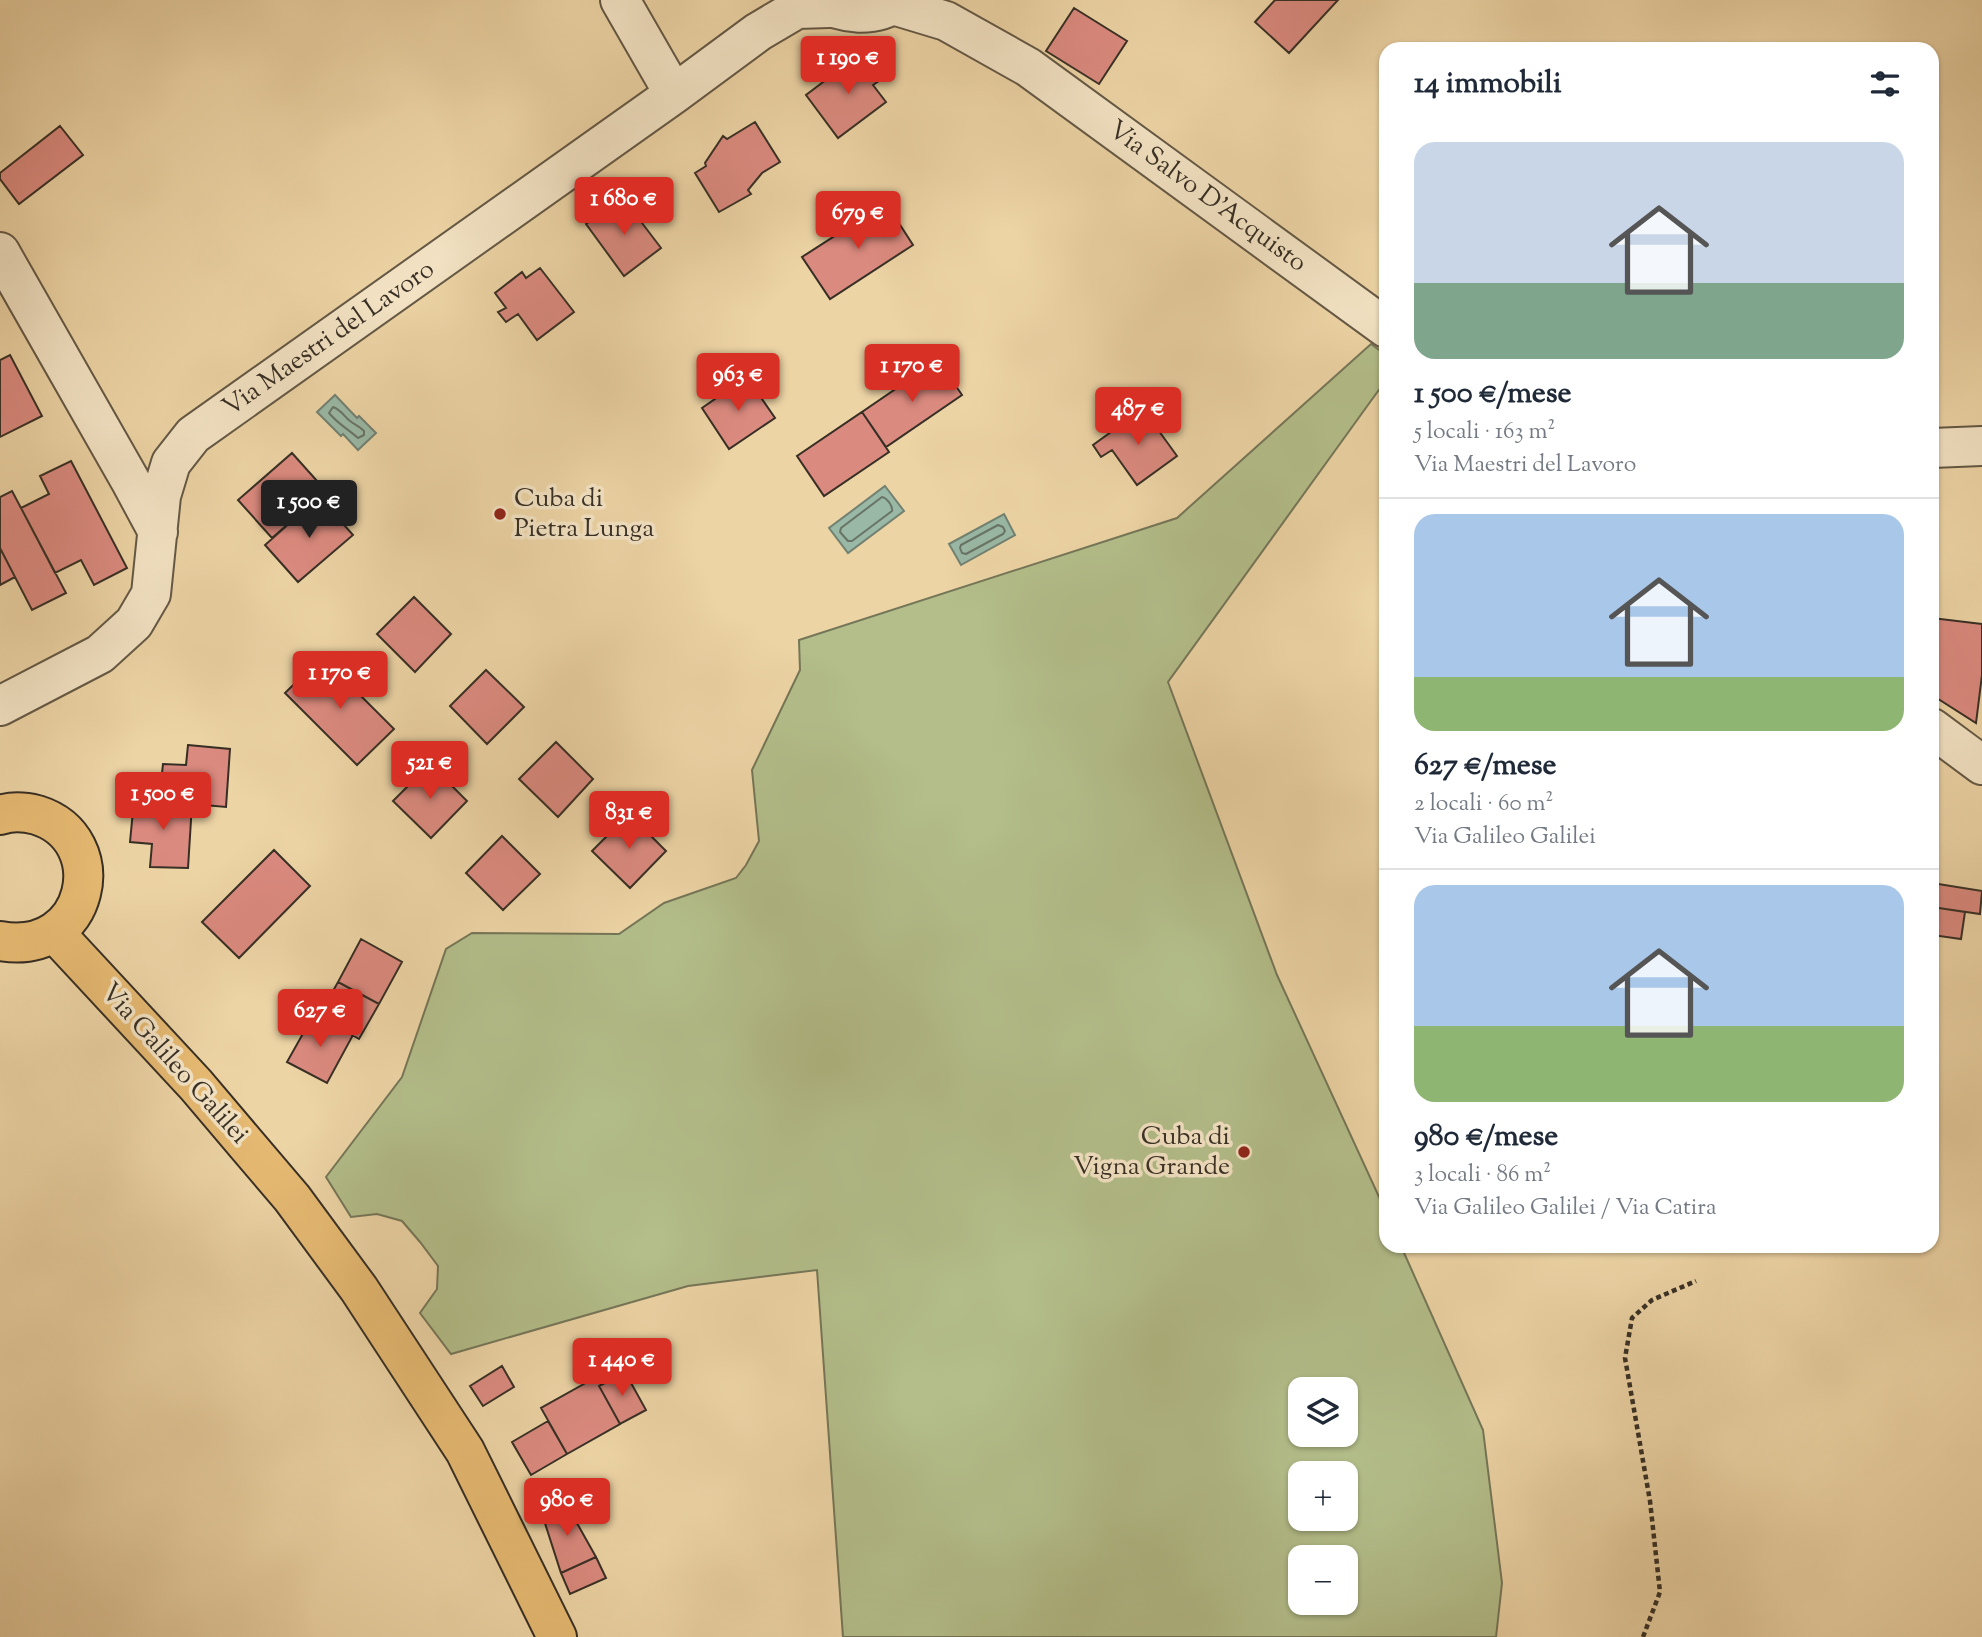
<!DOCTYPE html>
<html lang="it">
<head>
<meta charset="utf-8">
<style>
  body { margin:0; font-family:"Sorts Mill Goudy",serif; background:#f2f2f3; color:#1f2937; height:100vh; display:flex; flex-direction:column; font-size:26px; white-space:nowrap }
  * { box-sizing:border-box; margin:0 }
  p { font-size:23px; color:#747a83 }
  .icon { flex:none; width:38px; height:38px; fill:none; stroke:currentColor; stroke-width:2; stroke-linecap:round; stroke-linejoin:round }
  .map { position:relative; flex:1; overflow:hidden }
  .panel { position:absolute; left:1379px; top:42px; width:560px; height:1211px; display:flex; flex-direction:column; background:#fff; border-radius:21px; box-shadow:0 2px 5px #0004 }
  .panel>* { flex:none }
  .fabs { position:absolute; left:1288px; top:1377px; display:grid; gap:14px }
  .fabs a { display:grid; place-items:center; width:70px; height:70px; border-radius:14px; background:#fff; box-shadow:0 2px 5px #0004; font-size:35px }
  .price { position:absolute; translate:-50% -60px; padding:0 16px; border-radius:7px; background:#d93025; color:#fff; font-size:23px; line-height:46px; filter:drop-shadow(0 2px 4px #0008) }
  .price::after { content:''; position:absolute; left:50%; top:42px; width:21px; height:16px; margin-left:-10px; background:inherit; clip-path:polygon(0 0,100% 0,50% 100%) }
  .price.active { background:#222; color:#fff }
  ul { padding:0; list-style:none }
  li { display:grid; align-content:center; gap:14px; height:371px; padding:0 35px }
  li+li { border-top:2px solid #e0e1e3 }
  li span { display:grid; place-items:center; height:217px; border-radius:21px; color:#555 }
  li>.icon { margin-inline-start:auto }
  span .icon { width:126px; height:126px; fill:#fffc; stroke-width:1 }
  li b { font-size:30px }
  h2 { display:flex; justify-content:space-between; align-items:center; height:84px; padding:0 35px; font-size:30px }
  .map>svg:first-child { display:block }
</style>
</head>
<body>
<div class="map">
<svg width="1982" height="1637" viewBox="0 0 1982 1637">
  <rect width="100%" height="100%" fill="#edd4a5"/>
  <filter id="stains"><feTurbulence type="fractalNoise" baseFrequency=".00286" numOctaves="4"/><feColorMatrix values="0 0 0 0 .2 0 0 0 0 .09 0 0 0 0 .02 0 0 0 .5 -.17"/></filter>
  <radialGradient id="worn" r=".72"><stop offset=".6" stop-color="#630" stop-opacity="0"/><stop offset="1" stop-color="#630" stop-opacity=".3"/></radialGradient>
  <path fill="#b3be8a" stroke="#757658" stroke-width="2" fill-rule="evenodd" d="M1371,344L1386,355V380L1168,682L1277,975L1386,1212V1246H1401L1483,1430L1502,1583L1496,1637H843L817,1270L688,1286L451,1354L420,1313L437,1289L438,1266L420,1242L402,1221L377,1214L351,1217L326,1177L402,1077L446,949L472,933L619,934L664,903L736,878L746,865L759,841L752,770L800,670L799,640L1177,518ZM1300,1390H1346V1435H1300ZM1300,1474H1346V1519H1300ZM1300,1558H1346V1603H1300Z"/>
  <path fill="#99b8a5" stroke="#728172" stroke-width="2" d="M335,395L357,418L359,416L376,433L358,450L343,434L341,436L317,412Z
    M885,486L904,511L848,553L829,528Z
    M1004,514L1015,535L961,565L949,544Z"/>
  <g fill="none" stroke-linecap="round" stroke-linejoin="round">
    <path stroke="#687465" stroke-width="2" d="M333,407C340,409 344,416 350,421C355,425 359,426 364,431V435L358,438C348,429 338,424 329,413Z
      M882,497C887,498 893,506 892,511L852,541H848L840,532L841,528Z
      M998,525L1003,527L1005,531L1003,534L966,554L962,553L960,548L961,545Z"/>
  </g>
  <path fill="#db8a7f" stroke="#372f25" stroke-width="2" d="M1275,0H1338L1289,53L1255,22Z
    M1074,8L1127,41L1099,84L1046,51Z
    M855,58L860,65L868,59L882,79L873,85L886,102L838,138L806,95Z
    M755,122L780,162L762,173L748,190L751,194L719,212L695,173L706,166L705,163L723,136L727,139Z
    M60,126L83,155L19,204L0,179V173Z
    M626,202L661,248L624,276L586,224L612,205L616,210Z
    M886,203L913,245L830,299L802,257Z
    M540,268L574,312L537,340L518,314L506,322L498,312L506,308L495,293L522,272L526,278Z
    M10,355L42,416L0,437V360Z
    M938,360L962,395L886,447L862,412Z
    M747,377L775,418L729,449L702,408Z
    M1143,409L1177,456L1137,485L1112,450L1101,457L1093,445Z
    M862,412L889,452L824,496L797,456Z
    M292,453L326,491L272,538L238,500Z
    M71,461L127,568L94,585L81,560L55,573L21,508L49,494L40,476Z
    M12,491L66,593L32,610L0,548V497Z
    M319,497L353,535L298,582L265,545Z
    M0,548L15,577L0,585Z
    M414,597L451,634L415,672L377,634Z
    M1932,618L1982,624V675L1976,723L1932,695Z
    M322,657L394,729L357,765L285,693Z
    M486,670L524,707L487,744L450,706Z
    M556,742L593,779L558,817L519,779Z
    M188,745L230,749L226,807L159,801L163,764L186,765Z
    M430,764L467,801L431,838L393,801Z
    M134,800L192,804L188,868L150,867L152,844L130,842Z
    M629,814L666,851L630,888L592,851Z
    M502,836L540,874L503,910L466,873Z
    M274,850L310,886L239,958L202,922Z
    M1932,883L1982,891L1980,914L1932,907Z
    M1932,907L1965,912L1961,939L1932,935Z
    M361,939L402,962L379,1004L338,982Z
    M338,982L379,1004L359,1039L319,1016Z
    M314,1014L353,1035L327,1083L287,1062Z
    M502,1366L514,1387L483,1406L470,1386Z
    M625,1372L646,1410L620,1424L599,1386Z
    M600,1375L605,1383L599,1386L620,1424L567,1454L541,1408Z
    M548,1421L567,1454L531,1475L512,1442Z
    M564,1500L596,1557L561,1573L542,1514Z
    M596,1557L606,1578L570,1594L561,1573Z"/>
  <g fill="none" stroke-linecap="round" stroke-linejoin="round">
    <g stroke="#645845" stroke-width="42">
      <path id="minor" d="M620,0L674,94
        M816,0C843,15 874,19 901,0
        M893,5L946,21L1028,67L1386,328
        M0,252L130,480L158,532
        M1932,448L1982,446
        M0,706L100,654L134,623L151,594L161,496L171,463L193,435L674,94L758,32L797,9L829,8
        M1932,728L1982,765"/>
    </g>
    <g stroke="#372f25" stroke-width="42">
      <path id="major" d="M0,815C12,811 25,812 37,815C114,839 90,957 0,941
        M54,932L196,1085L246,1144L292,1198L359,1289L465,1451L557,1637"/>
    </g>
    <path stroke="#372f25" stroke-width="4.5" stroke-dasharray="5 3.5" stroke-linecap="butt" d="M1643,1637L1660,1592L1650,1501L1625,1358L1632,1318L1652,1300L1696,1281"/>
    <use href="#minor" stroke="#f3e3c4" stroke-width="38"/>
    <use href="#major" stroke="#e6ba72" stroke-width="38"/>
  </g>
  <g fill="#8f2418" stroke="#f3e3c4" stroke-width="2.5">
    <circle cx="500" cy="514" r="7"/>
    <circle cx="1244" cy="1152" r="7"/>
  </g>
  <g text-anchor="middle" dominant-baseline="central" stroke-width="7" stroke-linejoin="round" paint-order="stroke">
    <g font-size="26" fill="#372f25" stroke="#f3e3c4">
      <text transform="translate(1207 197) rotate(36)">Via Salvo D'Acquisto</text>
      <text transform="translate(329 339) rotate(-35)">Via Maestri del Lavoro</text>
      <text transform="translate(174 1064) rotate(48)">Via Galileo Galilei</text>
    </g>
    <g font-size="26" fill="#372f25" stroke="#f3e3c4" text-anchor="start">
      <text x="514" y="499">Cuba di<tspan x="514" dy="30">Pietra Lunga</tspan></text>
      <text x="1230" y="1137" text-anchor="end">Cuba di<tspan x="1230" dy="30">Vigna Grande</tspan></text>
    </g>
  </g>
  <rect width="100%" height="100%" filter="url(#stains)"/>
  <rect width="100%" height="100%" fill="url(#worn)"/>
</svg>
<div class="fabs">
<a><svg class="icon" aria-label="layers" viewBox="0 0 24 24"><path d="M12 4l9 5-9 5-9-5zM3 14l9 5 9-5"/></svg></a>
<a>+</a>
<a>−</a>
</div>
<b class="price" style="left:848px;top:96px">1 190 €</b>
<b class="price" style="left:624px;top:237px">1 680 €</b>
<b class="price" style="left:858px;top:251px">679 €</b>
<b class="price" style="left:912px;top:404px">1 170 €</b>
<b class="price" style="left:738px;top:413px">963 €</b>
<b class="price" style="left:1138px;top:447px">487 €</b>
<b class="price active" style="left:309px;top:540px">1 500 €</b>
<b class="price" style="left:340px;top:711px">1 170 €</b>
<b class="price" style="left:430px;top:801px">521 €</b>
<b class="price" style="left:163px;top:832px">1 500 €</b>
<b class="price" style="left:629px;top:851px">831 €</b>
<b class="price" style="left:320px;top:1049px">627 €</b>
<b class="price" style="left:622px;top:1398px">1 440 €</b>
<b class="price" style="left:567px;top:1538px">980 €</b>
<section class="panel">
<h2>14 immobili<svg class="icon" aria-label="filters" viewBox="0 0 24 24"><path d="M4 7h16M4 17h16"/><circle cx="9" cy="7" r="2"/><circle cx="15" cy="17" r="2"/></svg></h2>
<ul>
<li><span style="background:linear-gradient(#c9d6e8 65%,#7fa58c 0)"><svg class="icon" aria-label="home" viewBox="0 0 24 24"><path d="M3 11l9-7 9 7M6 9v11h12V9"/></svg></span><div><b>1 500 €/mese</b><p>5 locali · 163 m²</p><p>Via Maestri del Lavoro</p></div></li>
<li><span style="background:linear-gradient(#a9c7e8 75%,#8fb573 0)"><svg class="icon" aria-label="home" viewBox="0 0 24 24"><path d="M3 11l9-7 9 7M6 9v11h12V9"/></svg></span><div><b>627 €/mese</b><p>2 locali · 60 m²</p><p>Via Galileo Galilei</p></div></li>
<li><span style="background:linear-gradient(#a9c7e8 65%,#8fb573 0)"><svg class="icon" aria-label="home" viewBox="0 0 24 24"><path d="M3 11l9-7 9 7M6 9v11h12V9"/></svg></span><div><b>980 €/mese</b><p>3 locali · 86 m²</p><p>Via Galileo Galilei / Via Catira</p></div></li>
</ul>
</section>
</div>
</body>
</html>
